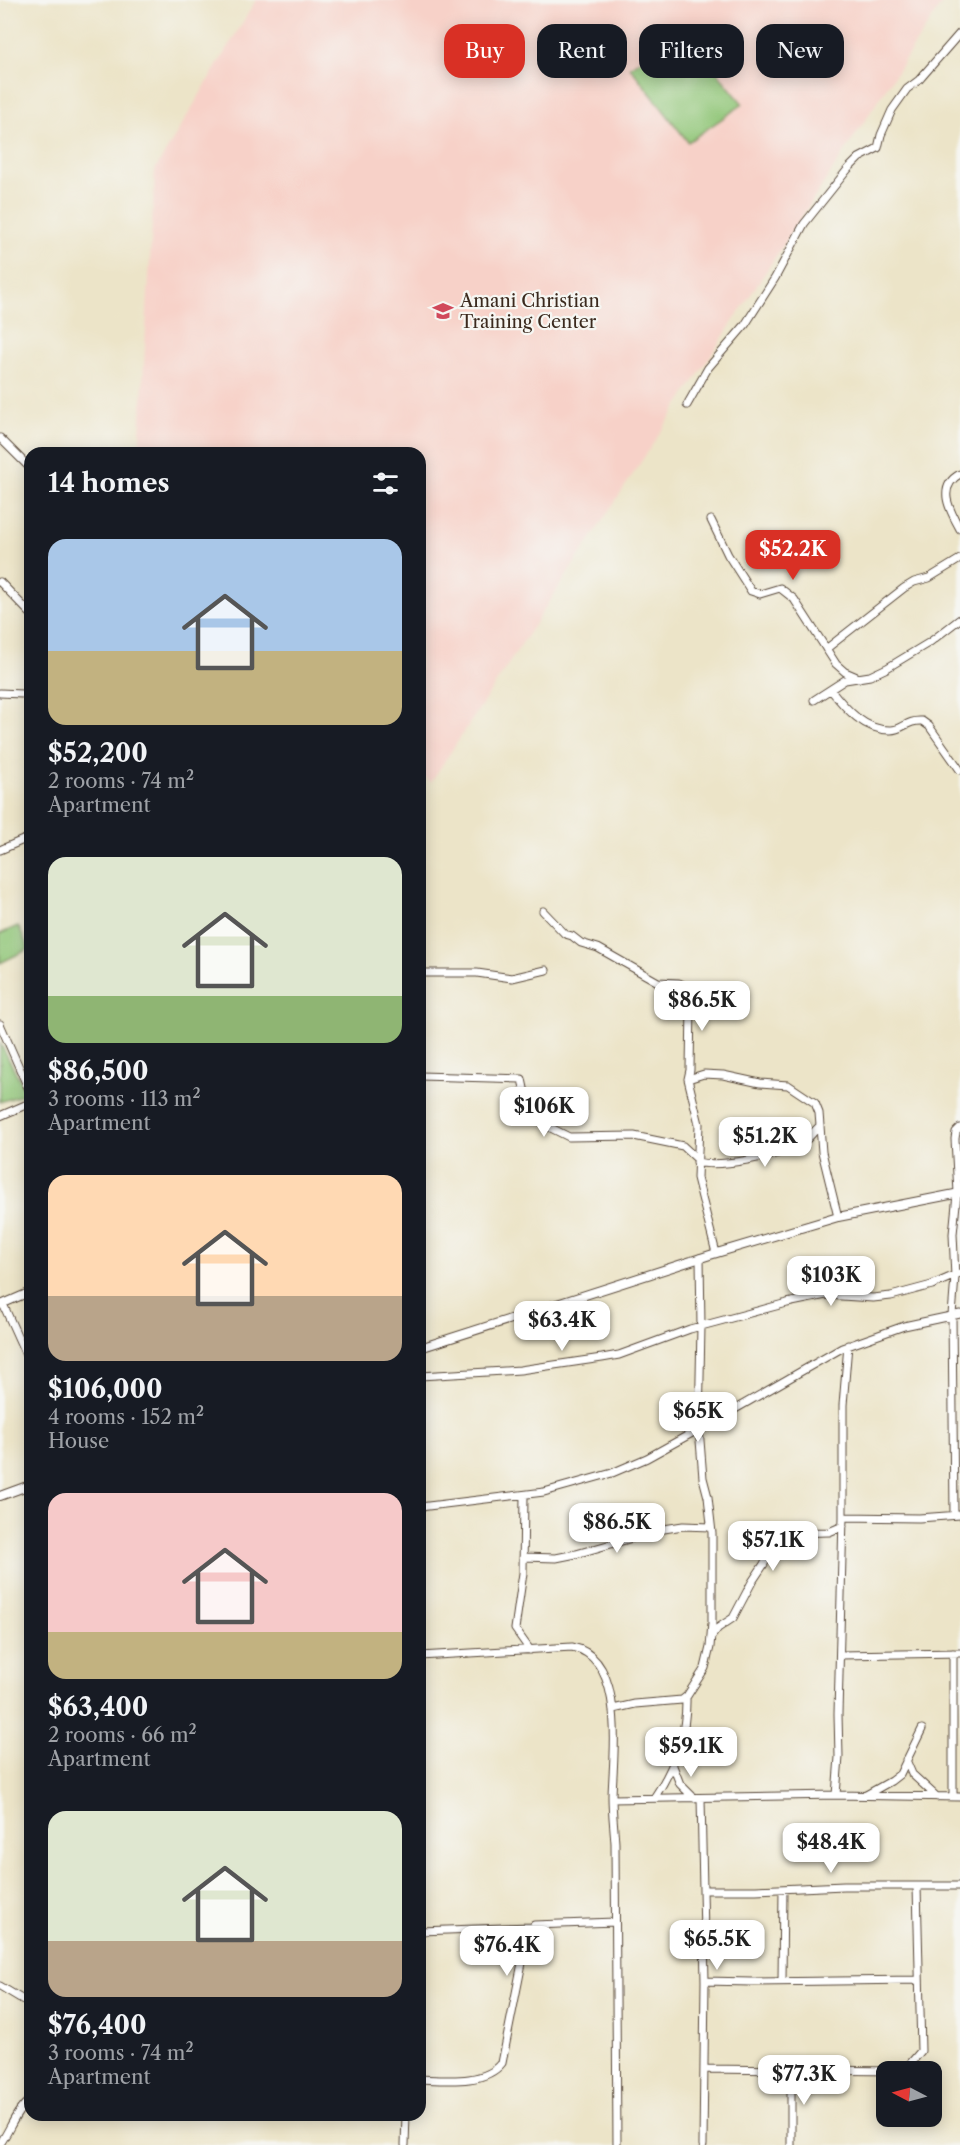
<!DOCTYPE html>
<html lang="en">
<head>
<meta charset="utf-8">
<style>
  body { margin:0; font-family:"Libre Caslon Text",serif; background:#242831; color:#f1f3f6; height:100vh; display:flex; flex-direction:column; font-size:22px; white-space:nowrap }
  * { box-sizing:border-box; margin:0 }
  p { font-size:20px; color:#9ea1a6 }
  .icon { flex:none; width:33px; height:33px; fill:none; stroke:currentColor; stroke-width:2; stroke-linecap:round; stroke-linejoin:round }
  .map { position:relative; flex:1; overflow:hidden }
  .panel { position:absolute; left:24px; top:447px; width:402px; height:1674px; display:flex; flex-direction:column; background:#171b24; border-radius:18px; box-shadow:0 3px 15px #0003 }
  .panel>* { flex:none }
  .top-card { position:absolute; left:444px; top:24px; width:426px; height:54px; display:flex; gap:12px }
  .needle { width:39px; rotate:276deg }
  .buttons { position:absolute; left:876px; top:2061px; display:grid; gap:12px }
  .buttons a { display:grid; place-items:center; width:66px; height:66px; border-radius:12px; background:#171b24; box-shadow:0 3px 15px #0003; font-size:30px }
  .price { position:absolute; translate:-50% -51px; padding:0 14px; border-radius:12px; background:#fff; color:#222; font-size:20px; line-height:39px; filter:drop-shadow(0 2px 3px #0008) }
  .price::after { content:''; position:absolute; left:50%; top:36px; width:18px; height:14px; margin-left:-9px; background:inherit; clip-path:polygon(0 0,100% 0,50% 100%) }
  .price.selected { background:#d93025; color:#fff }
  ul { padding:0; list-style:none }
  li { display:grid; align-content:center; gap:12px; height:318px; padding:0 24px }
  li span { display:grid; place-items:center; height:186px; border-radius:18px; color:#555 }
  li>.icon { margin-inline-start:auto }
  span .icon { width:108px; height:108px; fill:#fffc; stroke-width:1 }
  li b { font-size:26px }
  h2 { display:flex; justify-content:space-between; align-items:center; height:72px; padding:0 24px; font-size:26px }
  .pill { padding:0 21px; border-radius:18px; background:#171b24; box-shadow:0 3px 15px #0003; font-size:21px; line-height:54px }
  .pill.selected { background:#d93025; color:#fff }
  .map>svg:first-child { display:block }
</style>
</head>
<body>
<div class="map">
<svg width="960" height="2145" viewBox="0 0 960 2145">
  <rect width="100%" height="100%" fill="#f6f6f2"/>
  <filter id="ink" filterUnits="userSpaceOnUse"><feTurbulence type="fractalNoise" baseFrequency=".0167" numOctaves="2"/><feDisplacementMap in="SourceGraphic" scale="12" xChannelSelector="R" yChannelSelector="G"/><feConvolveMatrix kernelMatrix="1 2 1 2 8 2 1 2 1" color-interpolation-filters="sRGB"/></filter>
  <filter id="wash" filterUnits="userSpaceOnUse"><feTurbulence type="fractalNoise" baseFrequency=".008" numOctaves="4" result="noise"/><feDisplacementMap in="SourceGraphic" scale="24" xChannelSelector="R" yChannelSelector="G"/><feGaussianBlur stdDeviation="1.35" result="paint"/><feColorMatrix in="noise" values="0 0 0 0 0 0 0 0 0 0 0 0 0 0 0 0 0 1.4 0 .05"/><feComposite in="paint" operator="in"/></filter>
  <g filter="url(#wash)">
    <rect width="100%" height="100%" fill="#ece4c8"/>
    <path fill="#f7d1c8" d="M256,0H944L431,782L420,773V453H139L155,170Z"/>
    <path fill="#91c678" stroke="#66784b" stroke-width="1.5" d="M683,31L743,104L688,142L630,67Z
      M18,926L29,949L0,963V934Z
      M0,1043L27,1093L0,1102Z"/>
  </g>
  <g filter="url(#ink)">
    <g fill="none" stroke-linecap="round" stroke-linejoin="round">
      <g stroke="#564638" stroke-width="9">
        <path id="minor" d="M687,405L708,368L745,325L775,278L804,224L848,169L859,158L878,148L881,135L892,110L907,89L919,80L960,33
          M0,438L30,468
          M960,474C936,487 950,511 960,529
          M711,520L728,555L751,591L760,594L780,588L794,599L836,664L845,672L859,678
          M0,582L30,613
          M826,649L904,588L914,582L929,578L960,559
          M831,690C846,709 865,731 891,730C903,730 906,720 922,721L929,726L960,770
          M0,693L22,694L30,691
          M814,700L845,680L870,676L887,668L930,642L960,619
          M0,850L30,837
          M543,911L565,934L572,936L581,943L598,948L658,982L679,983L683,985L691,1005L690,1070L688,1079L699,1124L697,1178L716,1253
          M420,973H477L512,978L546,970
          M0,1024L30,1092
          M420,1076L522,1079L529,1112L547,1126L569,1137L634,1136L683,1146L697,1159
          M688,1079L704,1074L723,1075L760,1083L788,1085L815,1103L819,1113L822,1152L838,1217
          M0,1116L30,1103
          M697,1162C720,1168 777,1156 799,1145C808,1141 812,1132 820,1126
          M958,1193L955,1139L956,1132L960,1128
          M3,1304L30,1364
          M0,1305L30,1292
          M420,1376L520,1370L602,1358L619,1355L690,1329L787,1303L826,1295L873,1298L891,1296L932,1285L960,1273
          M524,1495L523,1573L515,1629L530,1650
          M420,1507L544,1492L612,1473L647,1458L730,1412L842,1348L904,1326L960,1314
          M954,1515L952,1315L955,1277L953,1234L957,1194
          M843,1517L919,1518L960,1515
          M523,1557L556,1558L576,1554L664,1529L683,1526L711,1527
          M711,1637L718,1628L733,1618L752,1582L764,1564L773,1544L779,1538L790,1533L829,1532L843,1526
          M953,1653V1797
          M840,1655L960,1653
          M420,1656L572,1647C627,1658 613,1756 612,1796C612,1812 614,1827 615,1843L617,2145
          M613,1709L635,1704L682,1700L687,1696L705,1668L710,1647L712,1623V1533L708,1497L703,1478L699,1428L701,1326L700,1258
          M906,1760L912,1774L937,1797
          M673,1766L680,1784L694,1798
          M836,1795L839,1757L838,1714L843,1517V1405L848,1345
          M866,1795L891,1781L900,1774L922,1729
          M654,1798C675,1767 687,1735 686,1697
          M701,1798L705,1981L703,2145
          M612,1799L836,1795L960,1797
          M703,1890H756L844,1886H960
          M420,1931L531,1927
          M705,1981L751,1982L918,1980
          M782,1981L783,1889
          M0,1986L30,2004
          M705,2069L896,2071L909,2065L921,2051L917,1886
          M791,2069V2145
          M420,2079C445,2080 485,2085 502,2063L528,1933L534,1925L615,1922
          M0,2144C10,2130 16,2110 30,2100
          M405,2145L406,2115"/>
      </g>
      <g stroke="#564638" stroke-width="10">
        <path id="tertiary" d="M420,1348L710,1255L838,1217L960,1193
          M0,1496L30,1485"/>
      </g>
      <use href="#minor" stroke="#fff" stroke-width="7"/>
      <use href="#tertiary" stroke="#fff" stroke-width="8"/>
    </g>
  </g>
  <defs>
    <g id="university-bare" transform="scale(1.62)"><path d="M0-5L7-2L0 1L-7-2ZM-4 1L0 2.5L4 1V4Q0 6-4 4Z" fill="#d1495b" stroke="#f6f6f2" stroke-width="2.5" paint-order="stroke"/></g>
  </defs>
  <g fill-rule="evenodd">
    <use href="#university-bare" x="443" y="311"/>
  </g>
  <g text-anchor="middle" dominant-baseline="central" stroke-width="4.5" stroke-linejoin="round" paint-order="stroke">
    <g font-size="18" fill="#3b2a1e" stroke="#f6f6f2" text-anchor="start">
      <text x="460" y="301">Amani Christian<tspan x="460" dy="21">Training Center</tspan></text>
    </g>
  </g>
</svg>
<div class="buttons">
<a><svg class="needle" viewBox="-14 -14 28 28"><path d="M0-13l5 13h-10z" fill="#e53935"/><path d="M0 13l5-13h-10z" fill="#9ea1a6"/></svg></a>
</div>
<b class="price selected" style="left:793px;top:581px">$52.2K</b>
<b class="price" style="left:702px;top:1032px">$86.5K</b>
<b class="price" style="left:544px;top:1138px">$106K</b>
<b class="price" style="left:765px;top:1168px">$51.2K</b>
<b class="price" style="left:831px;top:1307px">$103K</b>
<b class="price" style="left:562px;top:1352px">$63.4K</b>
<b class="price" style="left:698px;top:1443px">$65K</b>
<b class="price" style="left:617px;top:1554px">$86.5K</b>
<b class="price" style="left:773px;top:1572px">$57.1K</b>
<b class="price" style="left:691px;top:1778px">$59.1K</b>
<b class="price" style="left:831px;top:1874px">$48.4K</b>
<b class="price" style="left:717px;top:1971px">$65.5K</b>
<b class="price" style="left:507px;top:1977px">$76.4K</b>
<b class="price" style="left:804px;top:2106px">$77.3K</b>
<div class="top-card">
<a class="pill selected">Buy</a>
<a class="pill">Rent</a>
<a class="pill">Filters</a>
<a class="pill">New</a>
</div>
<section class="panel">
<h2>14 homes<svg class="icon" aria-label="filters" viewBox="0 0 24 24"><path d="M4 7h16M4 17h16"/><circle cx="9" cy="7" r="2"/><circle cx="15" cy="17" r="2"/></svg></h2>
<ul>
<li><span style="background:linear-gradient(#a9c7e8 60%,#c2b280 0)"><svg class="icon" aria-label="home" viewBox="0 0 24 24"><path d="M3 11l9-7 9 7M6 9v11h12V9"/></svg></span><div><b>$52,200</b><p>2 rooms · 74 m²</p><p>Apartment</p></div></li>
<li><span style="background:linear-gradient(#dfe7d0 75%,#8fb573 0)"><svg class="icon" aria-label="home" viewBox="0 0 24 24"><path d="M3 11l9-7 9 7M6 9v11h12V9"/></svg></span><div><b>$86,500</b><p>3 rooms · 113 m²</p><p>Apartment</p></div></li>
<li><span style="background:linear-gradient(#ffd9b3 65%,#b9a48a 0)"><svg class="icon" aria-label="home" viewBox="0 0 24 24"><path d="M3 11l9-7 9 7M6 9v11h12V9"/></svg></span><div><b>$106,000</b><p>4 rooms · 152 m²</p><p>House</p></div></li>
<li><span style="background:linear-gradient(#f6c9c9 75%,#c2b280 0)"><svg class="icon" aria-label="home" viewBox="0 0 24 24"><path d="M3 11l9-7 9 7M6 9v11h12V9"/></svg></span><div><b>$63,400</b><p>2 rooms · 66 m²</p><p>Apartment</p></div></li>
<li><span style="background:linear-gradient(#dfe7d0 70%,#b9a48a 0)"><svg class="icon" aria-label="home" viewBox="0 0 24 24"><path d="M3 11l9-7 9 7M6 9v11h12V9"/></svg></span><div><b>$76,400</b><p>3 rooms · 74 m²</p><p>Apartment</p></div></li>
</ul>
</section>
</div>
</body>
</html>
